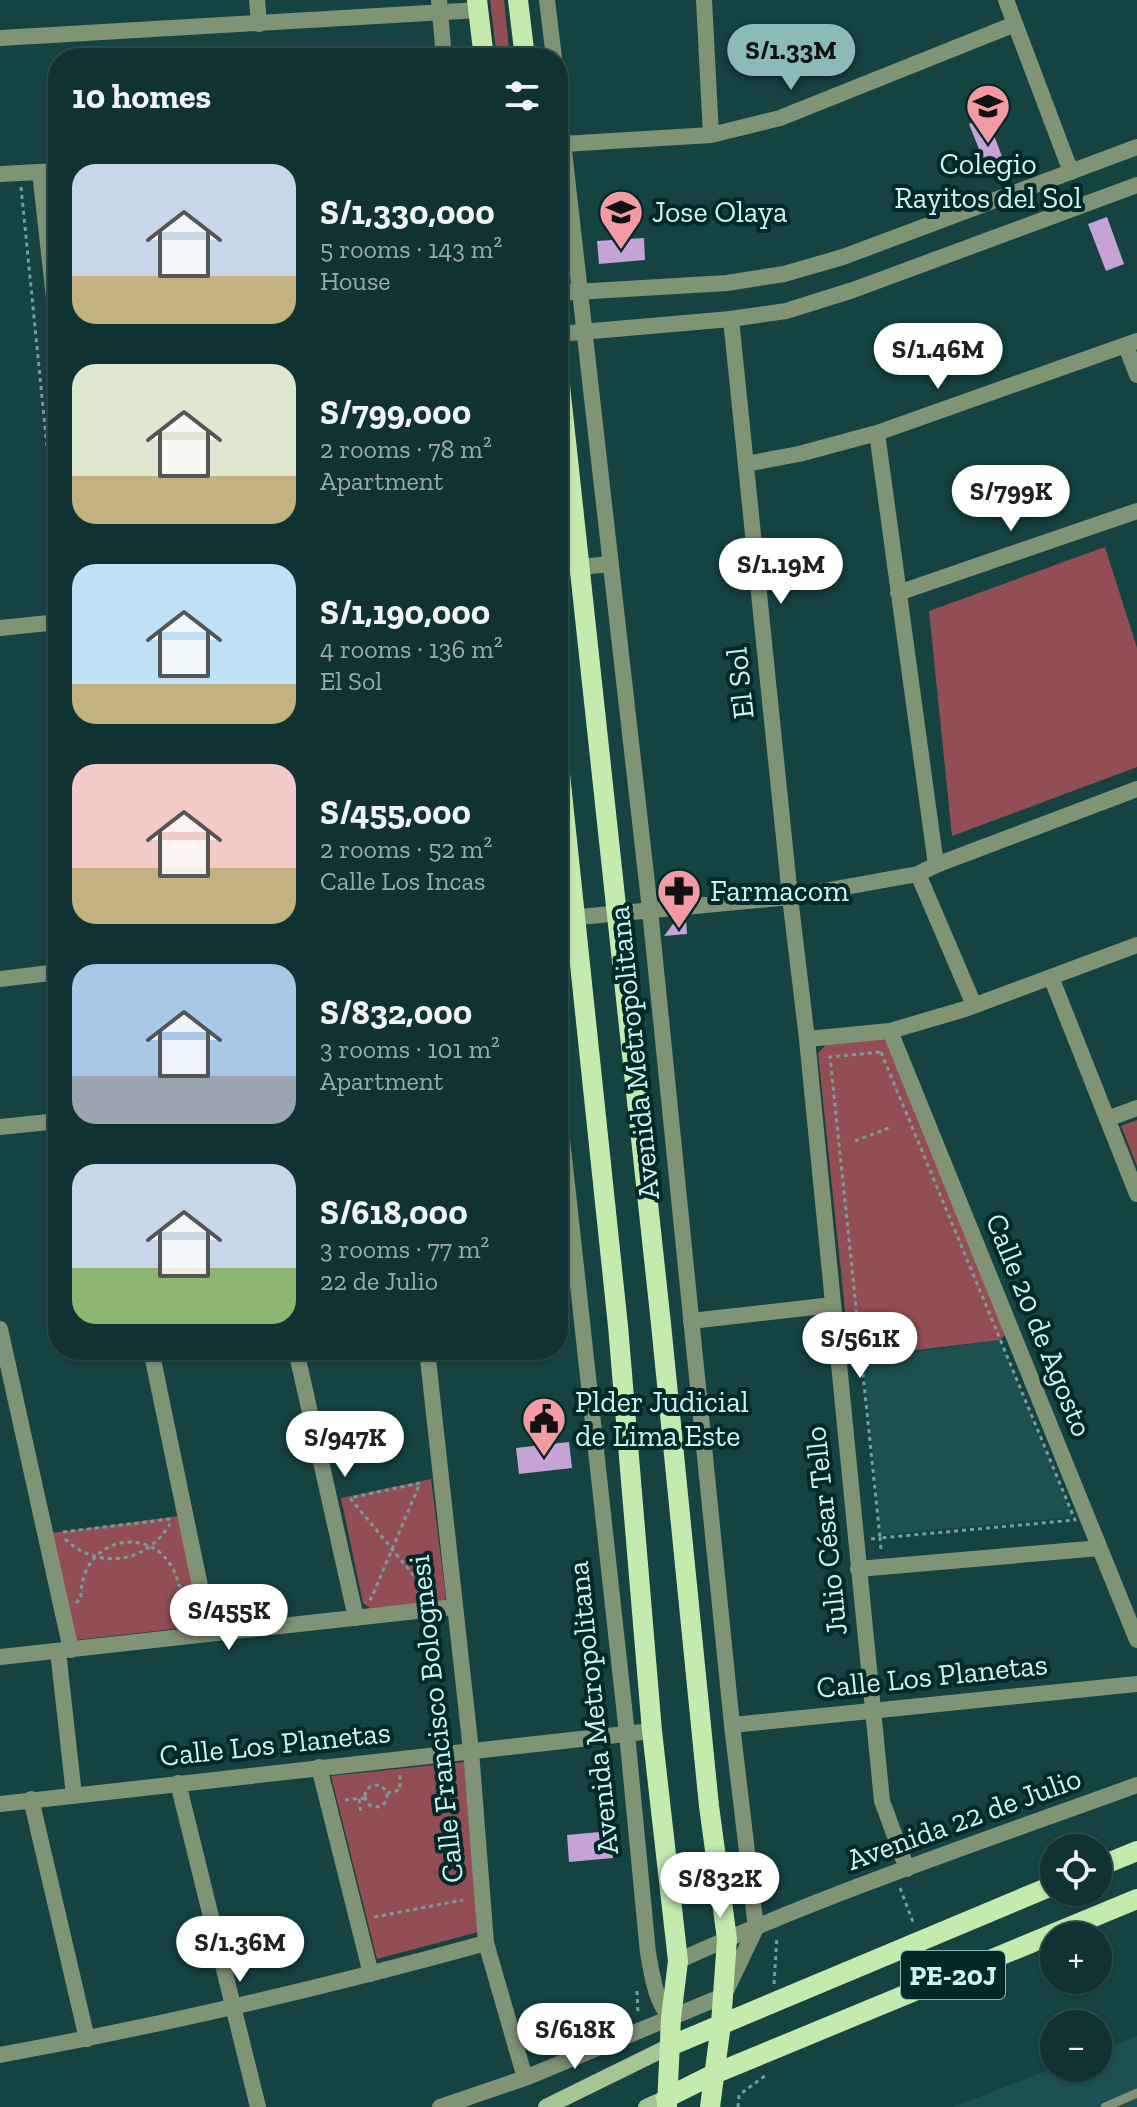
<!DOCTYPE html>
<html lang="en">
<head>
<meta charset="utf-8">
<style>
  body { margin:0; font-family:"Zilla Slab",serif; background:#1e3e3e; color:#f1f3f6; height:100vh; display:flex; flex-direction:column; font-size:30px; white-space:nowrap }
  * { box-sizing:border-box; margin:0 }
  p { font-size:26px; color:#9caaac }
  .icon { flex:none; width:44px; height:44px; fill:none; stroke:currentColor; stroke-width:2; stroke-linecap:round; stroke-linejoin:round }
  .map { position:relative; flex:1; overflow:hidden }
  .drawer { position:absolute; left:48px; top:48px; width:520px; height:1312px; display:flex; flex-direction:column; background:#103232; border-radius:32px; box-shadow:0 2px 6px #0004,0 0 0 2px #304d4d }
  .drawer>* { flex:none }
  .buttons { position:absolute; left:1040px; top:1834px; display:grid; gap:16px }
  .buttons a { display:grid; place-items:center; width:72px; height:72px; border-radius:50%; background:#103232; box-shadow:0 2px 6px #0004,0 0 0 2px #304d4d; font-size:40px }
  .price { position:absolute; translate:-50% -68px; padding:0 18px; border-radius:28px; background:#fff; color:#222; font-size:26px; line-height:52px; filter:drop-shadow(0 2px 4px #0008) }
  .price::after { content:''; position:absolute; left:50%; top:48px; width:24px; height:18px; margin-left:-12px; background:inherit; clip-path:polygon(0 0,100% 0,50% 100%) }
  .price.on { background:#8bbbb9; color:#111 }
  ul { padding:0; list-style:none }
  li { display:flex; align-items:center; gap:24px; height:200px; padding:0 24px }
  li span { display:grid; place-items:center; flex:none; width:224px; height:160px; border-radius:24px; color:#555 }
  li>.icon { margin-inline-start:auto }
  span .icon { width:96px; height:96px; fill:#fffc; stroke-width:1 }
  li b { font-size:34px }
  h2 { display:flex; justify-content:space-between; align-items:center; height:96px; padding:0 24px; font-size:34px }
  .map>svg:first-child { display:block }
</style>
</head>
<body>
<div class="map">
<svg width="1137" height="2107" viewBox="0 0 1137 2107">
  <rect width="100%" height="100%" fill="#154342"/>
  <path fill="#1d5151" d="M1000,1340L1073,1517L881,1535L863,1359Z
    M1137,2036V2107H953L1054,2068H1098V2051Z"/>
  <path fill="#934d55" d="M490,0H504L510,58H497Z
    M1105,547L1137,648V767L952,836L929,611Z
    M881,1038L895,1047L1006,1334L1000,1340L850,1358L818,1053L826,1045Z
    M1137,1120V1166L1121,1126Z
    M318,1350H404L320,1360Z
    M431,1479L446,1598L441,1602L370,1608L363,1603L341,1498Z
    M178,1516L201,1626L76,1640L52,1533Z
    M464,1762L478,1932L377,1959L331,1776Z"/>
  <path fill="#c5a3d7" d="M987,117L1006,167L989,174L969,124Z
    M1107,217L1124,264L1106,271L1088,224Z
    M644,238L645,260L599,264L597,241Z
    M686,919L687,934L664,936L676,920Z
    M569,1442L572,1468L519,1474L516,1448Z
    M610,1831L613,1858L569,1862L567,1835Z"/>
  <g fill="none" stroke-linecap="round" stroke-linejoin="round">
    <path stroke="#749f9e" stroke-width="3" stroke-dasharray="4 4" stroke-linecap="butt" d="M21,187L58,557
      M881,1052L1075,1520L880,1538L830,1057Z
      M855,1141L891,1127
      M558,1330L567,1329
      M320,1360L397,1350
      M320,1360L325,1350
      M420,1483L350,1498L429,1594
      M63,1532L171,1519
      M65,1539C97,1570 147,1564 170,1524
      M871,1539L880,1538L881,1550
      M369,1599H371L420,1483
      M76,1603L81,1598C79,1532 165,1520 179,1586H184
      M365 1796a11 11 0 1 1 22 0a11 11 0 1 1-22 0Z
      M387,1793L400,1790V1775
      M359,1799L361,1813
      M345,1800L365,1798
      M900,1888L913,1922
      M374,1917L463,1900
      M774,1984L777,1936
      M637,1991L638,2014
      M738,2107L739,2095L766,2075"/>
    <path stroke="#809375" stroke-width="9" d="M1105,2107L1137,2093"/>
    <path stroke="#809375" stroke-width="16" d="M257,0L259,24
      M704,0L711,135
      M1006,0L1071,172
      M0,38L479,10
      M563,144L711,135L780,118L1015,24
      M40,172L58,334
      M0,174L58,171
      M731,319L790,897L807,1039L882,1801L907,1869
      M1126,346L1137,375
      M877,433L936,865
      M746,464L799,454L877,433L1137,341
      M558,569L611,564
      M898,593L1137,511
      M0,628L58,622
      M918,874L974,1005
      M558,919L790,897L918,874L936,865L1137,789
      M1051,977L1137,1194
      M0,979L58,972
      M890,1031L1137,1640
      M807,1039L890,1031L965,1009L1137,945
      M1107,1119L1137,1108
      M0,1127L58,1121
      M691,1321L832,1305
      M0,1329L71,1650
      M151,1350L210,1634
      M296,1350L356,1618
      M427,1350L471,1751L486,1943L525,2078
      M858,1569L1100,1548
      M58,1651L74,1795
      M0,1657L453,1607
      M732,1725L1137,1684
      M319,1767L371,1974
      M178,1783L258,2107
      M31,1799L87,2039
      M0,1804L652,1731
      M0,2055C163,2025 326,1987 486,1943
      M440,2107L525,2078L723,1996"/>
    <path stroke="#809375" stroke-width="16" d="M439,0L444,58
      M547,0L554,58
      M558,98L650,910L732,1725L756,1928L724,1995
      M558,293L727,283L784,274L843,257L1137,147
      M558,334L731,319L786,311L853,290L1137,185
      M558,1102L627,1734L648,1953C652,1974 655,2002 671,2018
      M678,1961C827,1893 983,1841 1137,1785"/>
    <path stroke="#a7c495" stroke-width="16" d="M546,2107L670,2046
      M646,2107L666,2098"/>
    <path stroke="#c4eaad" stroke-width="20" d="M477,0L484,58
      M518,0L525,58
      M558,367L661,1324L709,1806L727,1939L721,2024L710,2107
      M558,755L618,1326L652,1731L678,1961L671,2018L667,2107
      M1098,1867L1137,1851
      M670,2046L1054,1885
      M666,2098L714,2074L1137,1899"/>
  </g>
  <defs>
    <g id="school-pin" transform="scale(2.3)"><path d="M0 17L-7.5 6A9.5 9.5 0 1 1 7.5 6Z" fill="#f49aa2" stroke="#032828"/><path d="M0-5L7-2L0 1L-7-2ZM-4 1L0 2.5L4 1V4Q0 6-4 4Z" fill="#111"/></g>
    <g id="pharmacy-pin" transform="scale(2.3)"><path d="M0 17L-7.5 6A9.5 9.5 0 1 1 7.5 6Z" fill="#f49aa2" stroke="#032828"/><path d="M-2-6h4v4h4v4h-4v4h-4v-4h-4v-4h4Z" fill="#111"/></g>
    <g id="civic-pin" transform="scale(2.3)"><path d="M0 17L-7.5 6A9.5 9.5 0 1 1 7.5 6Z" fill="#f49aa2" stroke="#032828"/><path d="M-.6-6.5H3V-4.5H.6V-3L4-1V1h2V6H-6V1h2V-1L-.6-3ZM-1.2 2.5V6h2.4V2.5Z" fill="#111"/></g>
  </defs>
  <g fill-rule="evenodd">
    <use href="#school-pin" x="988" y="106"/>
    <use href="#school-pin" x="621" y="212"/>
    <use href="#pharmacy-pin" x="679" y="891"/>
    <use href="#civic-pin" x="544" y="1419"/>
  </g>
  <g text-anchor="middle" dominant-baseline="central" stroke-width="8" stroke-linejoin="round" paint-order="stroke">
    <rect fill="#032828" stroke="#8eb5b5" stroke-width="2" x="901" y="1951" width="104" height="48" rx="6"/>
    <g font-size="28" font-weight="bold" fill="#caf2f1">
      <text x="953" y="1975">PE-20J</text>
    </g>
    <g font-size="30" fill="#caf2f1" stroke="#032828" text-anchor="start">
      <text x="988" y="164" text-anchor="middle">Colegio<tspan x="988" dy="34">Rayitos del Sol</tspan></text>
      <text x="652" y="212">Jose Olaya</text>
      <text x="710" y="891">Farmacom</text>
      <text x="575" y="1402">Plder Judicial<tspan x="575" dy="34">de Lima Este</tspan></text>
    </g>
    <g font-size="30" fill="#caf2f1" stroke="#032828">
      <text transform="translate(740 683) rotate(-96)">El Sol</text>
      <text transform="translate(634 1053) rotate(-96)">Avenida Metropolitana</text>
      <text transform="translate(1039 1325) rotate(68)">Calle 20 de Agosto</text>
      <text transform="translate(826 1531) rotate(-96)">Julio César Tello</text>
      <text transform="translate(932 1676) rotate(-6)">Calle Los Planetas</text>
      <text transform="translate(593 1708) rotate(-96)">Avenida Metropolitana</text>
      <text transform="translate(436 1719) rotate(-96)">Calle Francisco Bolognesi</text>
      <text transform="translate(275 1744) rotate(-6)">Calle Los Planetas</text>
      <text transform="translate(964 1819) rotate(-20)">Avenida 22 de Julio</text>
    </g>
  </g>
</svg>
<div class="buttons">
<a><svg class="icon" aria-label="locate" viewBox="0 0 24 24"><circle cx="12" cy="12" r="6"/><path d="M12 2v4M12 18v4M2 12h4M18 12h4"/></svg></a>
<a>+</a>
<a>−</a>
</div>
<b class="price on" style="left:791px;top:92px">S/1.33M</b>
<b class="price" style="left:938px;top:391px">S/1.46M</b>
<b class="price" style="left:1011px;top:533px">S/799K</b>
<b class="price" style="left:781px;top:606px">S/1.19M</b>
<b class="price" style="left:860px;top:1380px">S/561K</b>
<b class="price" style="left:345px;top:1479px">S/947K</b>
<b class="price" style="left:229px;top:1652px">S/455K</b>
<b class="price" style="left:720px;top:1920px">S/832K</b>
<b class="price" style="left:240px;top:1984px">S/1.36M</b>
<b class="price" style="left:575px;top:2071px">S/618K</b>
<section class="drawer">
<h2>10 homes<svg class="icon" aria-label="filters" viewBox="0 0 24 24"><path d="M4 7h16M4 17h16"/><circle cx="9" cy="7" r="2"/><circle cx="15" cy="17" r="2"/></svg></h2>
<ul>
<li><span style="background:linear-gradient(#c9d6e8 70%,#c2b280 0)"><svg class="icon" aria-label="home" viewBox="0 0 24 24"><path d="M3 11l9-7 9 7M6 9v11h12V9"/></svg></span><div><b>S/1,330,000</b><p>5 rooms · 143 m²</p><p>House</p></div></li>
<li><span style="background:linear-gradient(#dfe7d0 70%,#c2b280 0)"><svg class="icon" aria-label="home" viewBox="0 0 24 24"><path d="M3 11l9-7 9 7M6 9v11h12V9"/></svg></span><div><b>S/799,000</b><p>2 rooms · 78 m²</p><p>Apartment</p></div></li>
<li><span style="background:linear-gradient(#bfe0f5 75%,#c2b280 0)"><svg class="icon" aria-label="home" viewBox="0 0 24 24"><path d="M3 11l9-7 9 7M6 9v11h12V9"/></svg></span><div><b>S/1,190,000</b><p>4 rooms · 136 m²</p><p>El Sol</p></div></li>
<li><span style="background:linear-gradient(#f6c9c9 65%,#c2b280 0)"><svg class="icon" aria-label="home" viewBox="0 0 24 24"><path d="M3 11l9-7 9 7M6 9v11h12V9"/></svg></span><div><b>S/455,000</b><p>2 rooms · 52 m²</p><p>Calle Los Incas</p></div></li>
<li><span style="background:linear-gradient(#a9c7e8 70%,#9aa5b1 0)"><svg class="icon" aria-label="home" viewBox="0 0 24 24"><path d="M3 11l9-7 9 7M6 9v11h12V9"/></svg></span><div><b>S/832,000</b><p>3 rooms · 101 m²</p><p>Apartment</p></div></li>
<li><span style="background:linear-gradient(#c9d6e8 65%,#8fb573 0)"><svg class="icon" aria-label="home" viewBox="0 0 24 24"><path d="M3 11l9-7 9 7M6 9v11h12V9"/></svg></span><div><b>S/618,000</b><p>3 rooms · 77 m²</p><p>22 de Julio</p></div></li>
</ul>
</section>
</div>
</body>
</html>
